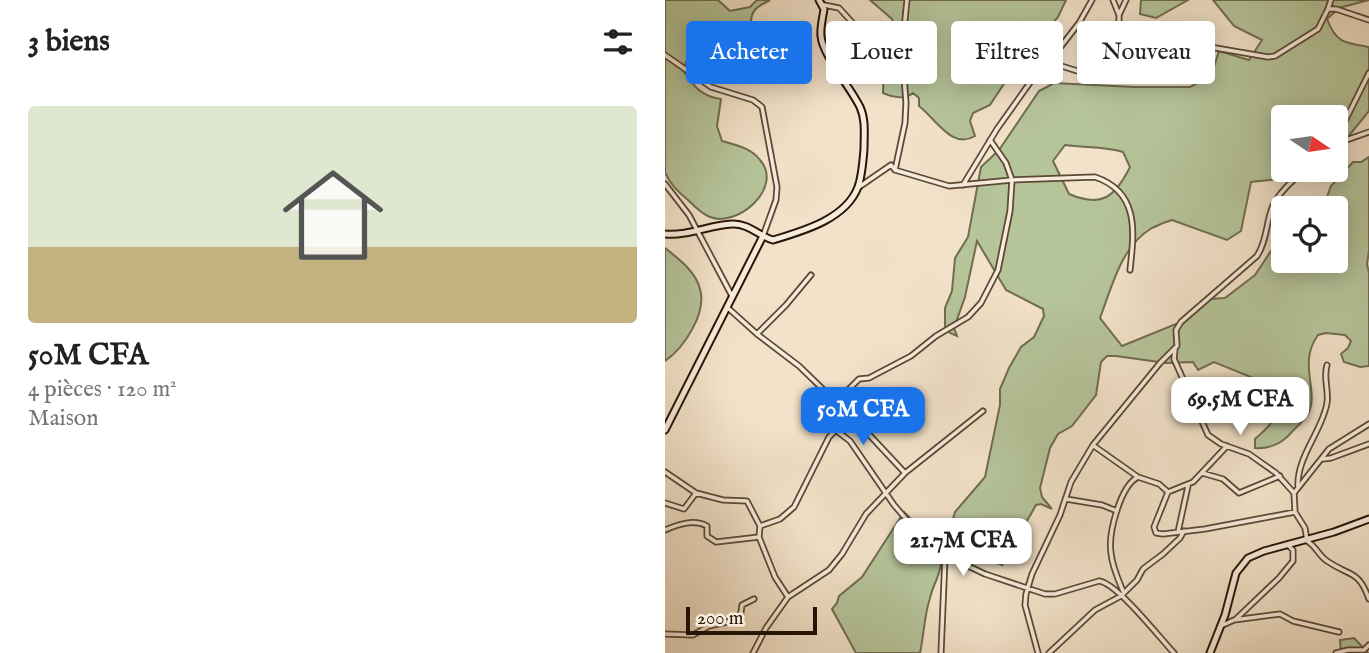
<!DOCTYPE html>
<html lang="fr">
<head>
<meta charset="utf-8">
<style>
  body { margin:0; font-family:"IM FELL English",serif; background:#f2f2f2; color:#222; height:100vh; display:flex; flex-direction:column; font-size:26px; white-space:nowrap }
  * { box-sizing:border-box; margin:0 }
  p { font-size:23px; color:#767676 }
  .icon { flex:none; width:38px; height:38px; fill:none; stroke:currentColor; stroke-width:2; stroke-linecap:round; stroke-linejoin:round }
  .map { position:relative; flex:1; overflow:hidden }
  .drawer { display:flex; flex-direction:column; background:#fff; width:665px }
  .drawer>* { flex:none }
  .guide { position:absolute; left:21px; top:21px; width:578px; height:63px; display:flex; gap:14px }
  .needle { width:46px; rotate:103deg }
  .buttons { position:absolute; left:606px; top:105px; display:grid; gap:14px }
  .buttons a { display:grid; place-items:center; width:77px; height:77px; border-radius:7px; background:#fff; box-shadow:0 4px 18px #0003; font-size:35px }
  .scale { position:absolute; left:21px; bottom:18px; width:131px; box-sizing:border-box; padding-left:7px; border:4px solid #291506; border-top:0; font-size:19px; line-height:24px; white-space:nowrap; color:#291506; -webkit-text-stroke:5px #f7ecdc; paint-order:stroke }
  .price { position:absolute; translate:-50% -60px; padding:0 16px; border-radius:14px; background:#fff; color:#222; font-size:23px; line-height:46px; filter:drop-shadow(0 2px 4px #0008) }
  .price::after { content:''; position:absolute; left:50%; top:42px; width:21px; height:16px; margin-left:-10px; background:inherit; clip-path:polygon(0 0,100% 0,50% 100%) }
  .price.selected { background:#1a73e8; color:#fff }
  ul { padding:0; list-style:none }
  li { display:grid; align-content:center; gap:14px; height:371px; padding:0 28px }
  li+li { border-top:2px solid #e0e0e0 }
  li span { display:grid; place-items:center; height:217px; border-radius:7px; color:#555 }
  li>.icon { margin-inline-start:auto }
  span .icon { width:126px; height:126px; fill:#fffc; stroke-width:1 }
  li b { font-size:30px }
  h2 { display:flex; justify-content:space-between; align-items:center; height:84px; padding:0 28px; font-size:30px }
  .pill { padding:0 24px; border-radius:7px; background:#fff; box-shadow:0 4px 18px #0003; font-size:24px; line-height:63px }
  .pill.selected { background:#1a73e8; color:#fff }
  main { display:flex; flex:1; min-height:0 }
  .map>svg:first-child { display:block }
</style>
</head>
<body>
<main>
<section class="drawer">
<h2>3 biens<svg class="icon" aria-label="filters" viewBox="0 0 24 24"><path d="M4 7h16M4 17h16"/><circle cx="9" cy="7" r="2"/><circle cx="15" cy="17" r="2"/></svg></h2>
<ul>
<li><span style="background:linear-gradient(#dfe7d0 65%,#c2b280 0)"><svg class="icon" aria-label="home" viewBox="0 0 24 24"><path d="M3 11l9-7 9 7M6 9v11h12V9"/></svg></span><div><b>50M CFA</b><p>4 pièces · 120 m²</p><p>Maison</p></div></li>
</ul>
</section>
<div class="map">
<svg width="704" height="653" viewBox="0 0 704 653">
  <rect width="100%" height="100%" fill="#f2e2c9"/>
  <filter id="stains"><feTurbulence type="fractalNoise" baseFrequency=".00286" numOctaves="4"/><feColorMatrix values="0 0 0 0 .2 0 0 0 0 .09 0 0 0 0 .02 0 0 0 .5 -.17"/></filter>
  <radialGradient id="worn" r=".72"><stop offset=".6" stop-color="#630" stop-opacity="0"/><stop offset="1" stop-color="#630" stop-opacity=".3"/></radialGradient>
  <path fill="#b6c49a" stroke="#706c50" stroke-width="2" fill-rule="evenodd" d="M0,0H53L65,11L85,7L92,0H105C94,6 86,9 86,22L80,27C39,26 33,32 18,70C29,87 36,96 56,99L52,126L57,141C71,145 86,148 95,160C119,187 73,228 45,217C37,214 30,207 24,201C14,192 5,185 0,172Z
    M205,0H401L393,17L350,67L325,105L308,113L305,121L310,136C287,150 271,119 254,106V98L248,93C240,100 227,97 218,93L219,66L231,32L227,19Z
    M476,0H523L491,18L475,14Z
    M548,0H704L674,8L662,19C671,43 680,43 704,47V111L670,153V117H618V170H650L632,177L586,182L576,231L562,240L507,220C500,222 493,225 487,228C456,246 447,287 435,318L457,346L516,322L544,299L560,298L590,275L612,242L618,238V261H670V208H658L666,186L688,162H696L704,157V251L702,264L704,273V366L695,367L679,362L676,354L683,348L686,341L680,335L661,333L653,335C632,364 655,391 643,414C639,421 630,428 625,434C616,444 603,449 590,448V439C606,425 620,412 613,388L549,362L533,370L528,362L501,363L451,356H442L436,362L431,395L407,426L393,434L385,448L375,488L377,497L387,509L376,504L371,505L337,565L323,559L313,545L288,543L283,536L290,512L320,477L335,405V389L344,368L356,347L369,337L379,316L378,309L341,290L312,241L300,297L289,328L292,336L285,333L280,326V308L287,291L290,258L303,237L316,167L334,150L374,91L389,83L469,87H525L546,76L554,51L584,60L597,40L569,26ZM400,145C420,148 439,146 458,152L465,167C450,197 437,208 404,194L388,161Z
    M0,248C14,259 31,272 35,289C42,313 19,348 0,361Z
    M239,512L256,529L261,539L256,552L263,558L276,561C276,575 268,584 265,598C259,616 259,635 255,653H191L167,609L172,603L174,596L197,577Z
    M689,638L703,653H676L675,640Z"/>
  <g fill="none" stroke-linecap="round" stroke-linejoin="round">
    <g stroke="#5b4837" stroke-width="7">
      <path id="street" d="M448,0L454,15V25L468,62
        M159,5L174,8L205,42L238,70
        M663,9L666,0
        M454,15L461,0
        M0,55L46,87L88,100L97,107L112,187L111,200L98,236
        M384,62L428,76L452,65L468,62L521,46H539L603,57L610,56L653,29L663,9H671L704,20
        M670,141L704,73
        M670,144L704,132
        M230,170L240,123L241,103L237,49L242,0
        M0,184L24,215L67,296
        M298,185L332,129L374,70L384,62L414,23L427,0
        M194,187L226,165L230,170L284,186L347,180L430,177C475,192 469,233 465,270
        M63,308L92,334L134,366L196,426L240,473
        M92,334L121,305L146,275
        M510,349L509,359L543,435L556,444L584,454L611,473L629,493L630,512
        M173,405L167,423L172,431L185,441L229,505L267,549L320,574L380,594H390L434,581C452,583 494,637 509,653
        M175,407L180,393L194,379L204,378L246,356L271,336L303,317L316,303L333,270L345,211L347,180L341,163L325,140
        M429,446L473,477L494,484L503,492
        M562,446L528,482L503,492L489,527L491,533L498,534L540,529L630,512L640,528L642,541C651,546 654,556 662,561C685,577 693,569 704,599
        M658,459L666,458L704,444
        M0,472L31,493L58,500L82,501L95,526L94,537L110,577L123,597
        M537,473L558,479L574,493L615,476
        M633,488C631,457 657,432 662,403C664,390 658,378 662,365
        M629,493L664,449L704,424
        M401,499L437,505L452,511
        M0,503L19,509L31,493
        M95,526L115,519L129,507L164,437L170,431
        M0,530C14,524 29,519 42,526V536L51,542L94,537
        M513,532L523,486
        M458,591C453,579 447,566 446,553C443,534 455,486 473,477
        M571,619L614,578L628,561V550L623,545
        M558,625L569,620L615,614L628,621L674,632
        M0,634L28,635L44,626L75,619L77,605L89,599
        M88,653L101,628L123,597L164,570L177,554L201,514L240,473L318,411
        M276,653L280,557
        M373,653L360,605L361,594L367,574L395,515L406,482L428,445L495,363L512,346L511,330L516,322L592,256C602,241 601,223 607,208C613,193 628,180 640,170
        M384,653L430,610L456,596L472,580L478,569L498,554L515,538L519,531
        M671,653L683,650H699L704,645"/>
    </g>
    <g stroke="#291506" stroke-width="9">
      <path id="secondary" d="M0,234C24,236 44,225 67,224C83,223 94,236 108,240C138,231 181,219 193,187C197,176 198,161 199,149C199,135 201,120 195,107C186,88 157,54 156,36C155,27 158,17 159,9L154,0
        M0,430L98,236
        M545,653L560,615L571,573L583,558L599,551L669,532L704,519"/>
    </g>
    <use href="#street" stroke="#f7ecdc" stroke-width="3.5"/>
    <use href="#secondary" stroke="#f7ecdc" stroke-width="5"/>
  </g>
  <rect width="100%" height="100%" filter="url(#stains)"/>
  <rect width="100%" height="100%" fill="url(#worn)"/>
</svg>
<div class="buttons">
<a><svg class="needle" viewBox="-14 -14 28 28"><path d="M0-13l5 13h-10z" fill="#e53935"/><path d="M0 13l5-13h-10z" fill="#767676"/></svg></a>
<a><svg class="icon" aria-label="locate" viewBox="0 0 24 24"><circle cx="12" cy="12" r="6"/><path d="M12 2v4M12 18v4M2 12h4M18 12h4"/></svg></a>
</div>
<div class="scale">200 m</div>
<b class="price" style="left:575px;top:437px">69.5M CFA</b>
<b class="price selected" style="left:198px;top:447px">50M CFA</b>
<b class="price" style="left:298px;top:578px">21.7M CFA</b>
<div class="guide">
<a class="pill selected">Acheter</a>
<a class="pill">Louer</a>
<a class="pill">Filtres</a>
<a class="pill">Nouveau</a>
</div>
</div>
</main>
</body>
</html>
